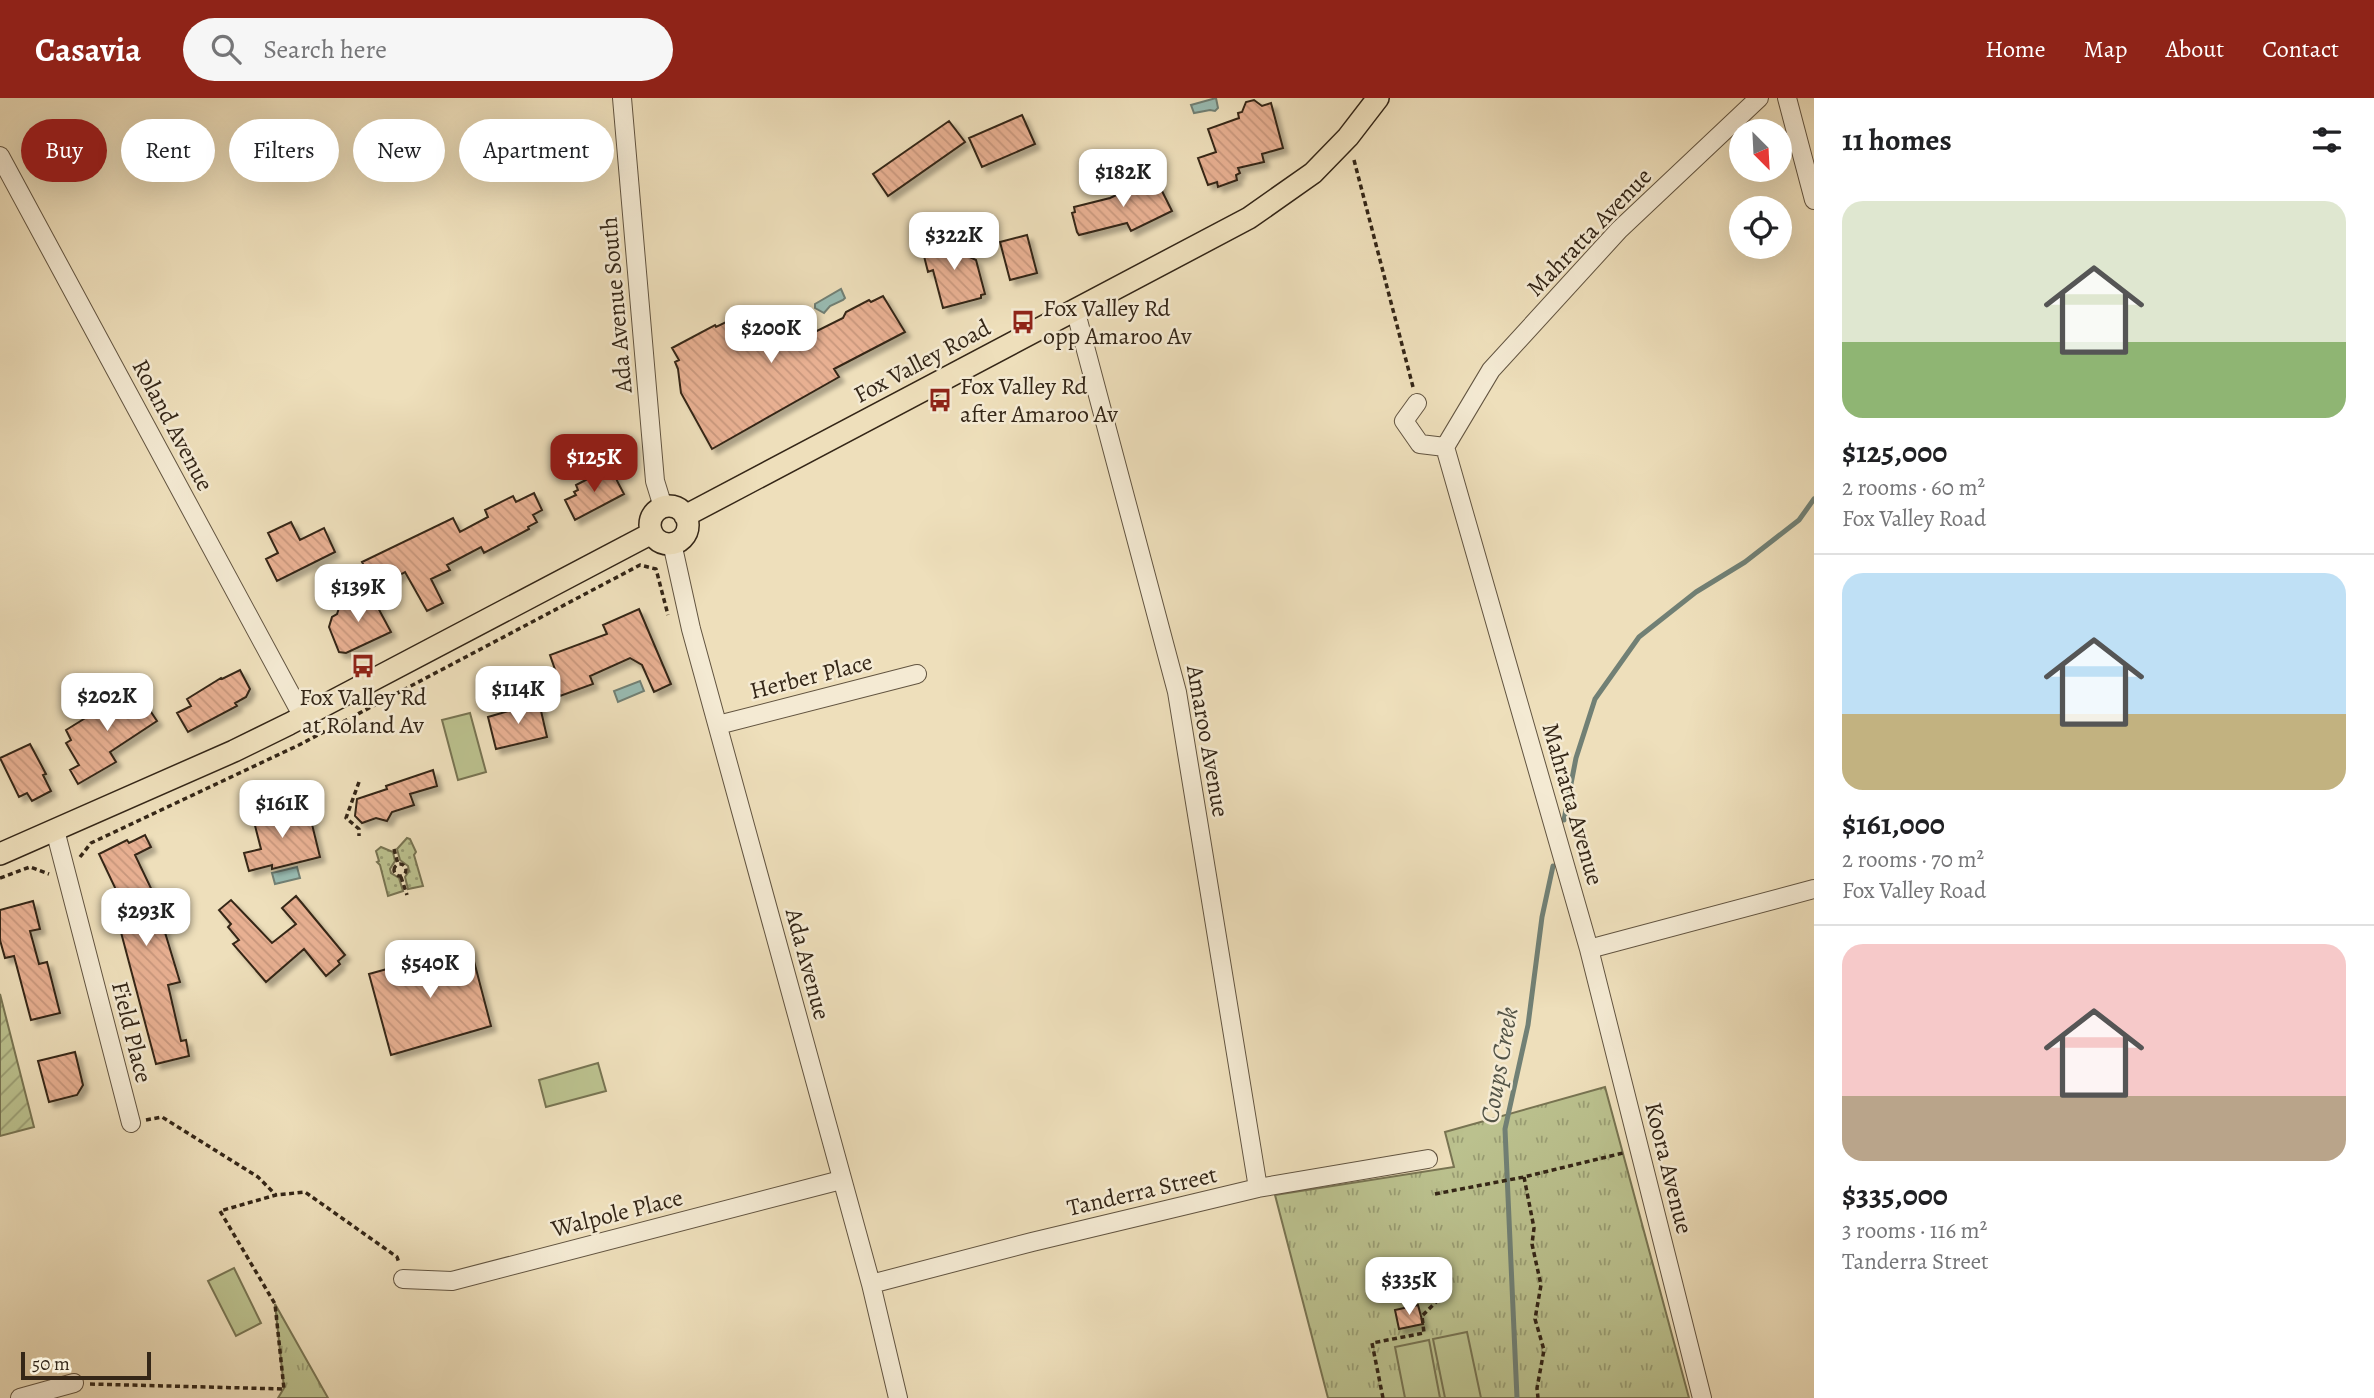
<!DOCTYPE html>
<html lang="en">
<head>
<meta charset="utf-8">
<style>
  body { margin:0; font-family:Alegreya,serif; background:#f6f6f6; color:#202124; height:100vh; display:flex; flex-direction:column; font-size:26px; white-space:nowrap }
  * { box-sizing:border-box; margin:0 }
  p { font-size:23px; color:#757577 }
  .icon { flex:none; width:38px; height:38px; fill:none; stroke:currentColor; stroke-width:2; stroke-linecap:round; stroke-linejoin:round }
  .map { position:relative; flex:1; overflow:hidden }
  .panel { display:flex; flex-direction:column; background:#fff; width:560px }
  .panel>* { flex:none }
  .hud { position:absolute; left:21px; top:21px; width:665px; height:63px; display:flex; gap:14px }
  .needle { width:46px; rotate:156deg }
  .buttons { position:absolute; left:1729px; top:21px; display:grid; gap:14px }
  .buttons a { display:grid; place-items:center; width:63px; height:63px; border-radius:50%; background:#fff; box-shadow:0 7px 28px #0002; font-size:35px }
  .scale { position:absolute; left:21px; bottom:18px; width:130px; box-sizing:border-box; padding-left:7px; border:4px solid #342617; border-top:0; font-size:19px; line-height:24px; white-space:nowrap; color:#342617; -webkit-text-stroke:5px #f4ead3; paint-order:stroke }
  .price { position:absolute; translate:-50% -60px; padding:0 16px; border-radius:14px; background:#fff; color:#222; font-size:23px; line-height:46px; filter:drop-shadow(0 2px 4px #0008) }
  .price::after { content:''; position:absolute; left:50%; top:42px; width:21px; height:16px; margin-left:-10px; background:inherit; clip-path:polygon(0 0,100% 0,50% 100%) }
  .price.on { background:#8f2418; color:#fff }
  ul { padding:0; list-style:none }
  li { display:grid; align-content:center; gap:14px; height:371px; padding:0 28px }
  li+li { border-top:2px solid #e0e0e0 }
  li span { display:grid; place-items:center; height:217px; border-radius:21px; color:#555 }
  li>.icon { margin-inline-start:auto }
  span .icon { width:126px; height:126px; fill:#fffc; stroke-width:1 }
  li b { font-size:30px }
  h2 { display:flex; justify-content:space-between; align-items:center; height:84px; padding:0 28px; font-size:30px }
  .tag { padding:0 24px; border-radius:32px; background:#fff; box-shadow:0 7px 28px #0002; font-size:24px; line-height:63px }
  .tag.on { background:#8f2418; color:#fff }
  header { display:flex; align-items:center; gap:42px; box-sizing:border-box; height:98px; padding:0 35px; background:#8f2418; color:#fff }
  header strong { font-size:33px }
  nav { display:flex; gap:38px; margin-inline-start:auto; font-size:24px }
  .search { width:490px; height:63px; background:#f6f6f6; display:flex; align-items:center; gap:18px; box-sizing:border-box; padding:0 24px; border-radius:38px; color:#757577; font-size:26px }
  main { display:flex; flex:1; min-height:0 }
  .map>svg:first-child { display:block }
</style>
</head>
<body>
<header>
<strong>Casavia</strong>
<div class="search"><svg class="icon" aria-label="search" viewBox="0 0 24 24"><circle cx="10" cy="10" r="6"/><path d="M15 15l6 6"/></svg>Search here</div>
<nav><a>Home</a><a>Map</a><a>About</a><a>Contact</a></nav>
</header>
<main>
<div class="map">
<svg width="1814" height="1300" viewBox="0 0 1814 1300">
  <defs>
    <pattern id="grass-dots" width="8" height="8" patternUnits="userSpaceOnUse" patternTransform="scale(1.75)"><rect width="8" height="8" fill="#bbc18e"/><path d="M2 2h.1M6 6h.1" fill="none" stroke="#999d73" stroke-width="1.8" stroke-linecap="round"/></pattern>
    <pattern id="park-tufts" width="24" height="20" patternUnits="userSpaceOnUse" patternTransform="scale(1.75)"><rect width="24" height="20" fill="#bbc18e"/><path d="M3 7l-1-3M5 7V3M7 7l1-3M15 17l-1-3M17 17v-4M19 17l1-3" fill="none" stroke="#999d73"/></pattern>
    <pattern id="garden-furrows" width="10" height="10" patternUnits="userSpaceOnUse" patternTransform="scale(1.75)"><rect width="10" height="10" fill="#bbc18e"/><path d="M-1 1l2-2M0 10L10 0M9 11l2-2" fill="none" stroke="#999d73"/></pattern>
    <pattern id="building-back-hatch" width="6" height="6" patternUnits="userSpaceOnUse" patternTransform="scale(1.75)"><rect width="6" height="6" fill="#e8b092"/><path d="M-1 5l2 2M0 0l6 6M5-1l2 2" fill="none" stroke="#c8977d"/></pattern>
    <filter id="shadow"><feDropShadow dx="5" dy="5" stdDeviation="2" flood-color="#0004"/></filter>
  </defs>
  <rect width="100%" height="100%" fill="#eedfbb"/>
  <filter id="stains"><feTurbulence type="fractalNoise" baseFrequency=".00286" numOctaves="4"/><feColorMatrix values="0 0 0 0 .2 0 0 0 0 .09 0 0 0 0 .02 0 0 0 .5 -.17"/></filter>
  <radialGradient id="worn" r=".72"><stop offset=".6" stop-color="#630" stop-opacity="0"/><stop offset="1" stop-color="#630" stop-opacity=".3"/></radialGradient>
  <path fill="url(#grass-dots)" stroke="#787452" stroke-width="2" d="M407,740L410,741L416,754L414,757L423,788L408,791L405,779L409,773L408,768L400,762L397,751Z
    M381,749L393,754L395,763L390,771L391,775L399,780L403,793L388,798L380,767L377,764L379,763L376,753Z"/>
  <path fill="url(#park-tufts)" stroke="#787452" stroke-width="2" d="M1605,989L1689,1300H1328L1275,1097L1454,1069L1445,1034Z
    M275,1206L328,1300H278L284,1290Z"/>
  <path fill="url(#garden-furrows)" stroke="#787452" stroke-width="2" d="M0,896L34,1029L0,1038Z"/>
  <path fill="#bbc18e" stroke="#787452" stroke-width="2" d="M470,615L486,674L458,682L442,622Z
    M598,965L606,993L546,1009L539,982Z
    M234,1170L261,1225L236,1238L208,1183Z
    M1467,1234L1481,1300H1445L1433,1241Z
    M1429,1242L1440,1300H1405L1395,1249Z"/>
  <path fill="#99bcb3" stroke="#718075" stroke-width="2" d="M1216,0L1218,10L1215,13L1210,12L1194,15L1191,7Z
    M944,123L956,124V131L934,136L932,129Z
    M841,191L845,200L843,202L830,208L824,215L815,210V206Z
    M640,583L644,593L618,604L614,593Z
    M297,769L300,780L275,786L272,775Z"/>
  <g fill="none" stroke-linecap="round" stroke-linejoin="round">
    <path stroke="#718075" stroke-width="5" d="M1564,722L1576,660L1595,601L1639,539L1696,494L1745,464L1799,422L1814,401
      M1517,1300L1505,1031L1528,927L1542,819L1553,768"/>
  </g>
  <path fill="url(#building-back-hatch)" stroke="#342617" stroke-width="2" filter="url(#shadow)" d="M1254,2L1262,8L1271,5L1283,50L1262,56L1264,64L1238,70L1240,75L1236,77L1237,82L1218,89L1217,84L1208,87L1198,60L1216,54L1208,31L1239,20L1238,15L1242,14L1246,4Z
    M1022,17L1035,46L982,69L969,40Z
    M949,23L965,44L888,98L873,76Z
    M1155,79L1172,113L1131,133L1127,125L1079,137L1077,134L1072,115L1075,114L1074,109L1110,100Z
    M957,134L963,156L976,162L985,196L981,197V200L943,210L933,172L928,174L922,150L942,144L940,138Z
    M1027,137L1037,175L1010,182L1000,144Z
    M883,198L905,234L834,271L839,279L712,351L681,295L678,271L675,264L679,262L672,250L715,227L716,229L747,214L759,236L786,222L783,218L799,209L815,234L843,220L846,214L869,202L871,204Z
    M607,371L609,377L613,375L624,396L575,422L565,402L576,397L574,394L578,392L576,387Z
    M534,395L542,412L533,417L537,424L528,429L529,431L484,455L481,449L447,467L450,472L431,481L443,505L427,513L405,474L376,490L362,464L453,420L460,434L488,419L485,412L513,398L516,404Z
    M291,424L300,442L324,430L335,454L277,483L266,461L278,455L268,435Z
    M369,493L391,534L346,555L339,554L329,529L332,519L337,516L340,507Z
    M639,511L671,586L654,594L642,567L630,560L590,578L593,586L560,598L555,585L559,583L550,557L607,536L603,527Z
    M240,572L250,591L246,599L235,605L237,608L188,634L177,615L191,608L187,601L221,580L222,581Z
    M133,587L157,623L110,654L116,664L78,686L70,672L79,667L66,645L71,642L66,632L100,611Z
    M539,604L547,639L496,651L488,619Z
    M30,646L46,676L43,677L51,693L32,703L27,695L19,699L0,660Z
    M433,672L437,688L410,696L414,707L392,714L387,723L376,720L362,725L355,718L357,701L387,691L386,688Z
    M278,709L281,721L309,714L320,759L272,771V767L249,773L244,755L261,751L252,716Z
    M145,737L151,749L135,757L159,807L157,808L180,884L168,887L181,943L186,942L189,958L156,966L114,808L117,807L115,799L119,798L99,756L127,742L129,745Z
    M296,798L345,857L338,863L340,866L326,878L304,851L266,884L233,846L239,842L228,829L231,826L219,812L231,802L272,845L296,826L282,810Z
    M33,803L40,831L30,833L39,866L47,864L60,915L31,922L14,858L5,860L0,842V812Z
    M470,848L491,928L391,957L369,876Z
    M75,954L83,987L77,997L49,1004L38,963Z
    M1418,1207L1423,1226L1399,1231L1395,1212Z"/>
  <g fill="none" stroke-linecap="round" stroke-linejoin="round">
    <g stroke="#625440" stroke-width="20">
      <path id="minor" d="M622,0L655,383L663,409
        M1759,0L1619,132L1491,272L1445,349L1589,851L1814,791
        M1787,0L1814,102
        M0,58L303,619
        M1075,211L1177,594L1258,1090
        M1417,305L1404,323L1420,346L1445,349
        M672,445L691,531L871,1186L898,1300
        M718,627L917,576
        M55,732L131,1025
        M1589,851L1702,1300
        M403,1181L452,1183L841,1082
        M871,1186L1032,1144L1258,1090L1428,1061
        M20,1300L74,1285"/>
    </g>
    <g stroke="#342617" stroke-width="24">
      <path id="major" d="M650 427a19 19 0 1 1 38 0a19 19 0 1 1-38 0Z
        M685,418L1249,120L1313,75L1348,39L1378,0
        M0,756L234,653L289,626L652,435"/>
    </g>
    <path stroke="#342617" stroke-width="3.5" stroke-dasharray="5 3.5" stroke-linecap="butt" d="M1354,62L1413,289
      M359,684L346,720L359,731V738
      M394,751L398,766
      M80,759L91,745L299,647L640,467L656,471L668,517
      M394 772a6 6 0 1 1 12 0a6 6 0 1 1-12 0Z
      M401,779L407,797
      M0,780L30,769L49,776
      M146,1022L162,1019L258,1079L276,1097
      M1524,1079L1534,1130L1532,1146L1541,1187L1535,1221L1544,1252L1537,1290L1538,1300
      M1435,1096L1524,1079L1623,1055
      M90,1286L284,1291L275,1206L220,1113L276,1097L305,1094L397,1159L399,1165
      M1383,1300L1372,1245L1424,1235L1422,1218L1451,1189"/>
    <use href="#minor" stroke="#f4ead3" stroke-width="18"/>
    <use href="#major" stroke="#eedfbb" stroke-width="21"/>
  </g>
  <defs>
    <g id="bus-bare" transform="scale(1.89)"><path d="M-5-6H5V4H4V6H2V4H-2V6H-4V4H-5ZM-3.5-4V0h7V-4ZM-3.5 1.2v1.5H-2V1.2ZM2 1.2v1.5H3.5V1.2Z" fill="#8f2418" stroke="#f4ead3" stroke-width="2.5" paint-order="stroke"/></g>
  </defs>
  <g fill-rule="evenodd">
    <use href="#bus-bare" x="1023" y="224"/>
    <use href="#bus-bare" x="940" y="302"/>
    <use href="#bus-bare" x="363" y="568"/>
  </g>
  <g text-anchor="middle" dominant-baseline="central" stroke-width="5" stroke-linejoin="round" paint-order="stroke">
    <g font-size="24" fill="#342617" stroke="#f4ead3">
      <text transform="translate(1589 134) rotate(-46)">Mahratta Avenue</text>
      <text transform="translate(616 207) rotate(-95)">Ada Avenue South</text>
      <text transform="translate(922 263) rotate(-28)">Fox Valley Road</text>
      <text transform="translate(173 327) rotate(62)">Roland Avenue</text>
      <text transform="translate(811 578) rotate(-14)">Herber Place</text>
      <text transform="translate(1208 643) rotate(80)">Amaroo Avenue</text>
      <text transform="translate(1573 706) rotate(74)">Mahratta Avenue</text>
      <text transform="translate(808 866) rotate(75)">Ada Avenue</text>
      <text transform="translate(132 934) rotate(76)">Field Place</text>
      <text transform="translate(1669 1070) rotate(76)">Koora Avenue</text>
      <text transform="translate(1142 1093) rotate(-13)">Tanderra Street</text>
      <text transform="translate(617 1115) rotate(-14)">Walpole Place</text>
    </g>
    <g font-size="24" fill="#342617" stroke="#f4ead3" text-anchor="start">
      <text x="1043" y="210">Fox Valley Rd<tspan x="1043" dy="28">opp Amaroo Av</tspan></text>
      <text x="960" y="288">Fox Valley Rd<tspan x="960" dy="28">after Amaroo Av</tspan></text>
      <text x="363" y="599" text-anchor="middle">Fox Valley Rd<tspan x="363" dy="28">at Roland Av</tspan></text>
    </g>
    <g font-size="26" font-style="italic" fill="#525346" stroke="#f4ead3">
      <text transform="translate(1499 967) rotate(-80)">Coups Creek</text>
    </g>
  </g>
  <rect width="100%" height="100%" filter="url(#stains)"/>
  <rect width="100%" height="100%" fill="url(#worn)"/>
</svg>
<div class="buttons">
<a><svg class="needle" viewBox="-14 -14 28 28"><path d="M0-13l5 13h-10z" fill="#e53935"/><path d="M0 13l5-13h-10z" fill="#757577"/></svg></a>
<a><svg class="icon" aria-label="locate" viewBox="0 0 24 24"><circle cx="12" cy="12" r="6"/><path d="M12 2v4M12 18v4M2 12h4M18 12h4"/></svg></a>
</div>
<div class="scale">50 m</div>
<b class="price" style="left:1123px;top:111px">$182K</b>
<b class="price" style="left:954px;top:174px">$322K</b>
<b class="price" style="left:771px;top:267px">$200K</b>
<b class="price on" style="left:594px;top:396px">$125K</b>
<b class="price" style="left:358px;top:526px">$139K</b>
<b class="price" style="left:518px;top:628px">$114K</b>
<b class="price" style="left:107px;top:635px">$202K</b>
<b class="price" style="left:282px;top:742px">$161K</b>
<b class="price" style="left:146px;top:850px">$293K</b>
<b class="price" style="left:430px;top:902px">$540K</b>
<b class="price" style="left:1409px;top:1219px">$335K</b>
<div class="hud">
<a class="tag on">Buy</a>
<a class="tag">Rent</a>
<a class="tag">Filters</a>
<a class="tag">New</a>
<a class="tag">Apartment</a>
</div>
</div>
<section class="panel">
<h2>11 homes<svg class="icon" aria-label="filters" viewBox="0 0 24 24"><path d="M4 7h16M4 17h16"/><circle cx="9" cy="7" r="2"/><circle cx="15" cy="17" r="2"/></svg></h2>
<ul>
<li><span style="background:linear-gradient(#dfe7d0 65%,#8fb573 0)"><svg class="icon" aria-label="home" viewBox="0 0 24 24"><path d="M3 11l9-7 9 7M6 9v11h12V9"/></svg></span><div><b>$125,000</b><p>2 rooms · 60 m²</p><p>Fox Valley Road</p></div></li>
<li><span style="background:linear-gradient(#bfe0f5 65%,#c2b280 0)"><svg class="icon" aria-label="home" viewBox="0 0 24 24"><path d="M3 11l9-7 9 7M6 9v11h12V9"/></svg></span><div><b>$161,000</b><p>2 rooms · 70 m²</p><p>Fox Valley Road</p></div></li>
<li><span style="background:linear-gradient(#f6c9c9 70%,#b9a48a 0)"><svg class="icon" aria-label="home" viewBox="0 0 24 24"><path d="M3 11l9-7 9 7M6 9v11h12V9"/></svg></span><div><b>$335,000</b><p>3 rooms · 116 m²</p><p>Tanderra Street</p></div></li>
</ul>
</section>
</main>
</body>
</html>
